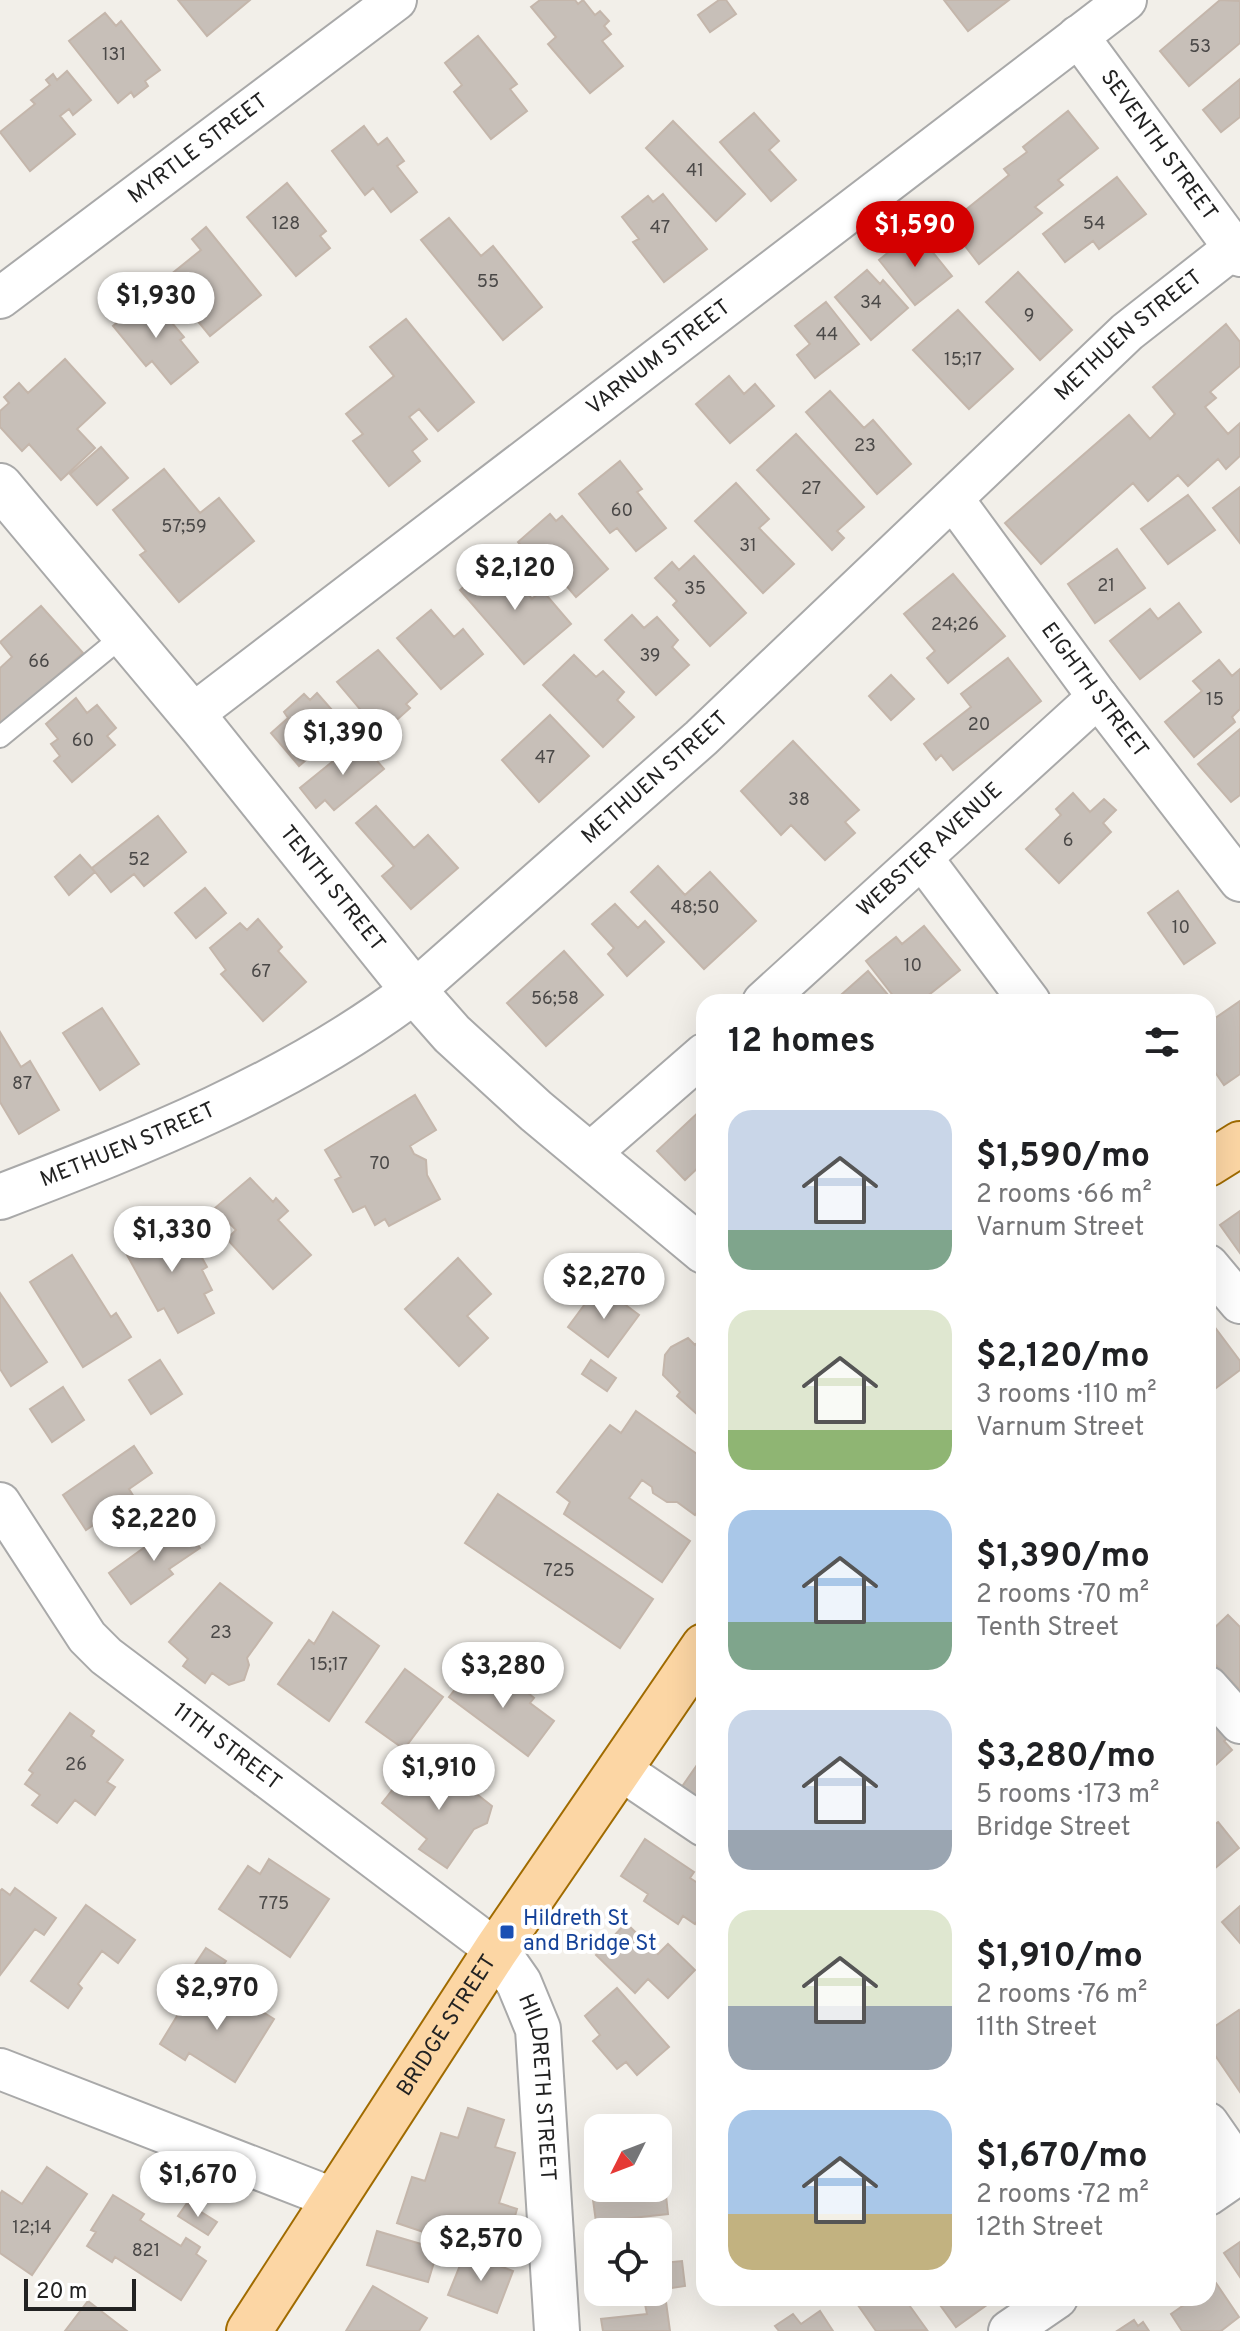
<!DOCTYPE html>
<html lang="en">
<head>
<meta charset="utf-8">
<style>
  body { margin:0; font-family:Overpass,sans-serif; background:#f6f6f6; color:#202124; height:100vh; display:flex; flex-direction:column; font-size:30px; white-space:nowrap }
  * { box-sizing:border-box; margin:0 }
  p { font-size:26px; color:#757577 }
  .icon { flex:none; width:44px; height:44px; fill:none; stroke:currentColor; stroke-width:2; stroke-linecap:round; stroke-linejoin:round }
  .map { position:relative; flex:1; overflow:hidden }
  .panel { position:absolute; left:696px; top:994px; width:520px; height:1312px; display:flex; flex-direction:column; background:#fff; border-radius:24px; box-shadow:0 8px 32px #0002 }
  .panel>* { flex:none }
  .needle { width:52px; rotate:228deg }
  .tools { position:absolute; left:584px; top:2114px; display:grid; gap:16px }
  .tools a { display:grid; place-items:center; width:88px; height:88px; border-radius:16px; background:#fff; box-shadow:0 8px 32px #0002; font-size:40px }
  .scale { position:absolute; left:24px; bottom:20px; width:112px; box-sizing:border-box; padding-left:8px; border:4px solid #222; border-top:0; font-size:22px; line-height:28px; white-space:nowrap; color:#222; -webkit-text-stroke:6px #fff; paint-order:stroke }
  .price { position:absolute; translate:-50% -68px; padding:0 18px; border-radius:28px; background:#fff; color:#222; font-size:26px; line-height:52px; filter:drop-shadow(0 2px 4px #0008) }
  .price::after { content:''; position:absolute; left:50%; top:48px; width:24px; height:18px; margin-left:-12px; background:inherit; clip-path:polygon(0 0,100% 0,50% 100%) }
  .price.active { background:#d40000; color:#fff }
  ul { padding:0; list-style:none }
  li { display:flex; align-items:center; gap:24px; height:200px; padding:0 32px }
  li span { display:grid; place-items:center; flex:none; width:224px; height:160px; border-radius:24px; color:#555 }
  li>.icon { margin-inline-start:auto }
  span .icon { width:96px; height:96px; fill:#fffc; stroke-width:1 }
  li b { font-size:34px }
  h2 { display:flex; justify-content:space-between; align-items:center; height:96px; padding:0 32px; font-size:34px }
  .map>svg:first-child { display:block }
</style>
</head>
<body>
<div class="map">
<svg width="1240" height="2331" viewBox="0 0 1240 2331">
  <rect width="100%" height="100%" fill="#f2efe9"/>
  <path fill="#c7bfb8" stroke="#c4b6ab" stroke-width="2" d="M178,0H250L207,36Z
    M540,0H575L578,4L583,0L595,15L600,11L609,21L604,26L611,34L602,41L623,66L590,93L548,44L556,37L531,7Z
    M719,0H726L736,14L710,32L698,15Z
    M944,0H1009L968,31Z
    M1220,0L1240,1V43L1189,86L1160,51Z
    M105,13L116,26L121,21L160,70L145,81L148,86L134,97L131,92L118,103L69,41Z
    M478,36L517,84L510,89L527,111L491,139L454,92L462,85L445,63Z
    M67,71L91,100L73,115L69,109L60,116L75,134L30,171L0,132L35,104L31,100L50,85L46,80L53,74L57,80Z
    M1240,79V117L1221,132L1203,110Z
    M1068,111L1098,148L1058,180L1063,185L1035,207L1042,213L979,264L948,224L1009,175L1004,169L1027,152L1023,147Z
    M754,113L779,141L769,150L796,180L771,201L720,142Z
    M673,121L745,194L716,221L646,148Z
    M364,126L378,145L387,138L404,161L397,166L417,192L391,212L373,188L365,195L332,151Z
    M1117,177L1146,214L1099,249L1093,241L1065,262L1043,234Z
    M287,183L326,231L320,236L330,248L296,276L247,217Z
    M663,194L707,249L664,282L633,242L639,239L622,217L648,196L653,202Z
    M449,218L481,256L493,246L542,307L503,340L421,240Z
    M206,227L261,295L210,336L164,280L201,250L192,239Z
    M907,237L914,245L922,239L952,276L915,305L879,260Z
    M867,270L880,284L883,280L908,308L871,340L835,297Z
    M1018,272L1072,330L1040,360L986,302Z
    M149,296L184,337L180,340L198,362L171,384L152,361L146,366L113,326Z
    M826,302L859,344L815,378L797,355L810,344L795,326Z
    M958,310L1013,369L969,409L913,350Z
    M406,319L474,402L438,431L419,409L409,417L427,439L412,451L420,461L389,486L353,441L363,434L346,414L394,376L370,347Z
    M1226,324L1240,342V366L1210,392L1216,398L1205,407L1228,434L1240,423V456L1226,469L1218,459L1188,486L1178,475L1148,501L1133,483L1041,564L1005,523L1129,415L1150,439L1175,414L1153,387Z
    M65,359L105,403L77,429L95,448L61,480L29,444L22,451L0,427V411L9,403L4,397L19,383L28,393Z
    M729,376L744,394L755,384L774,406L730,443L696,404Z
    M830,391L864,428L873,420L911,464L877,494L806,412Z
    M796,434L864,507L837,531L844,538L832,550L757,470Z
    M101,447L128,478L97,505L70,474Z
    M620,461L642,489L637,492L666,528L636,551L617,528L610,533L579,494Z
    M164,469L200,513L219,498L254,541L179,602L140,555L146,551L113,510Z
    M736,483L769,519L759,528L794,564L763,593L695,521Z
    M1240,487V543L1213,508Z
    M1188,495L1215,530L1168,564L1141,529Z
    M550,514L556,521L562,516L608,569L576,597L559,577L552,582L518,542Z
    M1117,549L1145,588L1095,623L1068,584Z
    M694,556L746,613L710,646L673,605L677,601L655,578L672,562L679,570Z
    M501,563L532,599L542,590L571,624L524,664L460,590L487,566L491,571Z
    M953,574L1005,636L948,683L927,658L935,651L904,614Z
    M1179,603L1201,632L1140,679L1110,641L1150,609L1158,619Z
    M41,606L83,653L0,725V668L12,657L0,642Z
    M431,610L454,637L463,629L483,654L441,689L397,638Z
    M632,615L644,628L657,617L678,640L672,647L689,665L656,695L605,640Z
    M378,650L417,694L406,704L410,708L381,734L337,682Z
    M574,655L596,677L603,671L624,692L617,700L634,717L603,747L543,685Z
    M1008,658L1041,701L953,770L941,755L936,760L924,744L971,707L961,694Z
    M1219,660L1232,676L1240,669V709L1232,717L1235,722L1194,757L1165,722L1202,691L1193,681Z
    M891,675L914,699L891,720L869,696Z
    M317,693L346,726L299,766L271,733L288,718L284,712L304,694L310,700Z
    M76,698L87,713L97,705L116,728L107,736L115,745L72,782L54,761L60,756L51,744L58,739L46,724Z
    M550,715L589,756L539,802L502,760Z
    M1240,729V795L1231,802L1198,764Z
    M359,740L384,769L334,810L325,800L316,808L300,788Z
    M793,741L859,810L845,822L855,833L825,860L791,825L781,835L741,791Z
    M1073,793L1090,812L1104,799L1116,810L1103,823L1111,832L1059,883L1026,849L1061,815L1056,809Z
    M376,806L414,848L428,835L458,868L411,909L382,876L394,866L356,823Z
    M158,816L186,852L144,886L134,874L111,892L92,868Z
    M80,855L95,872L69,895L55,877Z
    M658,866L685,895L710,872L756,921L704,969L631,892Z
    M205,888L226,913L196,938L175,913Z
    M1178,891L1215,943L1184,964L1148,913Z
    M615,904L638,928L645,921L664,942L627,976L608,954L614,948L592,924Z
    M258,919L282,947L278,951L306,982L263,1021L221,974L226,970L210,948L240,923L247,930Z
    M924,926L960,970L925,998L928,1002H898L866,961L896,937L902,944Z
    M564,951L603,995L546,1046L507,1003Z
    M868,971L894,1002H833Z
    M1240,1001V1074L1224,1085L1208,1062V1023Z
    M102,1008L139,1064L100,1090L63,1033Z
    M0,1032L21,1067L30,1061L59,1110L19,1134L0,1102Z
    M415,1095L436,1130L410,1146L414,1154L426,1160L427,1175L440,1199L389,1226L385,1219L375,1225L365,1206L353,1212L335,1180L341,1177L325,1150Z
    M704,1107V1162L685,1180L657,1151Z
    M250,1178L273,1202L276,1198L288,1211L278,1220L311,1255L273,1289L227,1239L236,1230L215,1208Z
    M1240,1211V1253L1220,1225Z
    M165,1216L179,1243L190,1236L207,1267L202,1270L212,1290L204,1294L214,1313L178,1333L164,1308L158,1311L122,1246L151,1231L148,1225Z
    M72,1255L111,1317L116,1313L131,1337L83,1367L30,1282Z
    M458,1258L491,1294L467,1316L488,1338L459,1366L405,1309Z
    M599,1285L639,1315L608,1357L568,1327Z
    M0,1293L47,1362L11,1386L0,1369Z
    M1208,1318L1240,1361V1370L1208,1394Z
    M688,1338L695,1345L701,1339L704,1341V1408L698,1415L677,1396L680,1392L663,1375L665,1355L671,1347Z
    M160,1360L182,1394L151,1414L129,1380Z
    M591,1360L616,1378L607,1391L582,1374Z
    M63,1387L84,1420L52,1442L30,1409Z
    M636,1411L704,1459V1503L695,1515L677,1502H667L653,1493L652,1487L642,1480L629,1498L690,1541L662,1582L564,1514L570,1502L557,1492L610,1425L621,1433Z
    M134,1446L152,1473L129,1489L134,1497L86,1530L63,1495Z
    M498,1494L653,1599L620,1648L465,1543Z
    M181,1521L200,1548L169,1569L173,1574L131,1604L109,1573Z
    M220,1583L272,1623L247,1658L249,1665L244,1680L229,1685L212,1673L205,1683L183,1666L188,1659L169,1642Z
    M333,1612L379,1646L329,1721L278,1684L309,1640L314,1644Z
    M1228,1615L1240,1627V1690L1208,1657V1634Z
    M405,1669L443,1697L404,1749L366,1722Z
    M485,1670L507,1687L512,1680L534,1698L530,1703L554,1721L528,1756L449,1697L469,1672L478,1679Z
    M70,1713L94,1731L91,1736L123,1760L107,1782L115,1787L95,1815L75,1800L57,1823L32,1805L40,1795L25,1784L33,1773L29,1770Z
    M1208,1713L1229,1737L1224,1741L1232,1750L1208,1772Z
    M704,1755V1803L681,1788Z
    M412,1765L439,1786L448,1773L462,1774L469,1788L492,1806L487,1823L474,1829L447,1868L419,1849L427,1839L382,1803Z
    M1218,1822L1239,1848L1208,1874V1829Z
    M645,1839L694,1872L690,1878L704,1887V1911L695,1924L683,1916L678,1924L644,1901L648,1894L621,1876Z
    M269,1859L329,1899L290,1957L219,1909L248,1866L260,1874Z
    M15,1888L56,1918L44,1935L35,1929L0,1975V1891L2,1889L10,1895Z
    M86,1905L135,1940L118,1963L102,1951L78,1984L82,1988L68,2008L31,1981Z
    M1240,1906V1943L1222,1922Z
    M626,1923L658,1954L668,1944L695,1970L668,1998L648,1979L635,1993L596,1955Z
    M206,1948L226,1961L210,1985L190,1972Z
    M197,1983L242,2010L247,2002L274,2019L235,2082L189,2053L185,2060L160,2044Z
    M617,1988L669,2047L637,2075L626,2062L617,2069L593,2041L600,2035L585,2016Z
    M1239,2010L1240,2012V2092L1208,2045V2031Z
    M468,2108L504,2120L495,2147L515,2153L499,2203L517,2209L503,2259L397,2223L412,2177L425,2181L441,2133L458,2138Z
    M651,2122L652,2128H598V2167L590,2168L586,2127Z
    M47,2167L87,2194L32,2275L0,2253V2194L2,2191L22,2204Z
    M658,2177H664L668,2214L596,2222L591,2185L658,2188Z
    M113,2195L144,2214L140,2220L181,2246L186,2238L200,2247L196,2254L206,2261L181,2300L115,2257L112,2262L87,2246L96,2232L91,2230Z
    M187,2203L217,2222L208,2235L178,2216Z
    M377,2231L438,2249L428,2282L367,2265Z
    M1240,2242V2277L1224,2253Z
    M658,2250L662,2263L682,2261L685,2286L658,2290Z
    M465,2253L513,2271L497,2313L448,2295Z
    M1216,2283L1239,2317L1221,2331H1182L1171,2314L1194,2298H1208V2288Z
    M373,2286L427,2318L419,2331H346Z
    M853,2298H904L927,2330L876,2331Z
    M935,2298H988L991,2302L956,2327Z
    M88,2301L127,2331H65Z
    M666,2302L670,2331H603L601,2319L647,2314L645,2304Z
    M820,2311L833,2331H779L775,2326L793,2314L801,2324Z
    M1134,2320L1138,2326L1143,2322L1149,2331H1117Z"/>
  <g fill="none" stroke-linecap="round" stroke-linejoin="round">
    <g stroke="#a9a9a9" stroke-width="24">
      <path id="service" d="M0,737L124,635"/>
    </g>
    <g stroke="#a9a9a9" stroke-width="44">
      <g id="minor">
        <path id="s1" d="M1078,36L1240,256"/>
        <path id="s2" d="M0,298L396,0"/>
        <path id="s3" d="M953,499L1098,697L1240,881"/>
        <path id="s4" d="M192,715L1126,0"/>
        <path d="M922,858L1030,1002"/>
        <path id="s5" d="M414,991L701,738L1127,332L1234,248"/>
        <path id="s6" d="M763,1002L1098,697"/>
        <path d="M588,1155L704,1054"/>
        <path d="M1208,1265L1240,1303"/>
        <path id="s7" d="M0,1503L87,1637L106,1656L496,1950"/>
        <path d="M1208,1687L1240,1723"/>
        <path d="M621,1770L704,1826"/>
        <path d="M0,2069L335,2199"/>
        <path d="M1208,2123L1240,2169"/>
        <path d="M1208,2195L1240,2173"/>
        <path d="M1009,2331L1057,2298"/>
      </g>
    </g>
    <g stroke="#a9a9a9" stroke-width="48">
      <g id="tertiary">
        <path id="s8" d="M0,486L203,728L414,991L452,1034L536,1111L704,1251"/>
        <path id="s9" d="M0,1197C144,1142 290,1085 414,991"/>
        <path id="s10" d="M496,1950L519,1983L538,2029L557,2331"/>
      </g>
    </g>
    <g stroke="#a06b00" stroke-width="48">
      <g id="primary">
        <path d="M1208,1164L1240,1144"/>
        <path id="s11" d="M249,2331L496,1950L704,1646"/>
      </g>
    </g>
    <use href="#service" stroke="#fff" stroke-width="20"/>
    <use href="#minor" stroke="#fff" stroke-width="40"/>
    <use href="#tertiary" stroke="#fff" stroke-width="44"/>
    <use href="#primary" stroke="#fcd6a4" stroke-width="44"/>
  </g>
  <rect fill="#1a4fb4" stroke="#fff" stroke-width="3" x="499" y="1924" width="16" height="16" rx="4"/>
  <g text-anchor="middle" dominant-baseline="central" stroke-width="8" stroke-linejoin="round" paint-order="stroke">
    <g font-size="18" fill="#4b4948">
      <text x="1200" y="47">53</text>
      <text x="114" y="55">131</text>
      <text x="695" y="171">41</text>
      <text x="286" y="224">128</text>
      <text x="1094" y="224">54</text>
      <text x="660" y="228">47</text>
      <text x="488" y="282">55</text>
      <text x="871" y="303">34</text>
      <text x="1029" y="316">9</text>
      <text x="827" y="335">44</text>
      <text x="963" y="360">15;17</text>
      <text x="865" y="446">23</text>
      <text x="811" y="489">27</text>
      <text x="622" y="511">60</text>
      <text x="184" y="527">57;59</text>
      <text x="748" y="546">31</text>
      <text x="1106" y="586">21</text>
      <text x="695" y="589">35</text>
      <text x="955" y="625">24;26</text>
      <text x="650" y="656">39</text>
      <text x="39" y="662">66</text>
      <text x="1215" y="700">15</text>
      <text x="979" y="725">20</text>
      <text x="83" y="741">60</text>
      <text x="545" y="758">47</text>
      <text x="799" y="800">38</text>
      <text x="1068" y="841">6</text>
      <text x="139" y="860">52</text>
      <text x="695" y="908">48;50</text>
      <text x="1181" y="928">10</text>
      <text x="913" y="966">10</text>
      <text x="261" y="972">67</text>
      <text x="555" y="999">56;58</text>
      <text x="22" y="1084">87</text>
      <text x="380" y="1164">70</text>
      <text x="559" y="1571">725</text>
      <text x="221" y="1633">23</text>
      <text x="329" y="1665">15;17</text>
      <text x="76" y="1765">26</text>
      <text x="274" y="1904">775</text>
      <text x="32" y="2228">12;14</text>
      <text x="146" y="2251">821</text>
    </g>
    <g font-size="22" fill="#222" stroke="#fff">
      <text stroke="none"><textPath href="#s1" startOffset="136">SEVENTH STREET</textPath></text>
      <text stroke="none"><textPath href="#s2" startOffset="248">MYRTLE STREET</textPath></text>
      <text stroke="none"><textPath href="#s5" startOffset="970">METHUEN STREET</textPath></text>
      <text stroke="none"><textPath href="#s4" startOffset="588">VARNUM STREET</textPath></text>
      <text stroke="none"><textPath href="#s3" startOffset="238">EIGHTH STREET</textPath></text>
      <text stroke="none"><textPath href="#s5" startOffset="322">METHUEN STREET</textPath></text>
      <text stroke="none"><textPath href="#s6" startOffset="226">WEBSTER AVENUE</textPath></text>
      <text stroke="none"><textPath href="#s8" startOffset="522">TENTH STREET</textPath></text>
      <text stroke="none"><textPath href="#s9" startOffset="138">METHUEN STREET</textPath></text>
      <text stroke="none"><textPath href="#s7" startOffset="338">11TH STREET</textPath></text>
      <text stroke="none"><textPath href="#s11" startOffset="364">BRIDGE STREET</textPath></text>
      <text stroke="none"><textPath href="#s10" startOffset="148">HILDRETH STREET</textPath></text>
    </g>
    <g font-size="22" fill="#164399" stroke="#fff" text-anchor="start">
      <text x="523" y="1919">Hildreth St<tspan x="523" dy="25">and Bridge St</tspan></text>
    </g>
  </g>
</svg>
<div class="tools">
<a><svg class="needle" viewBox="-14 -14 28 28"><path d="M0-13l5 13h-10z" fill="#e53935"/><path d="M0 13l5-13h-10z" fill="#757577"/></svg></a>
<a><svg class="icon" aria-label="locate" viewBox="0 0 24 24"><circle cx="12" cy="12" r="6"/><path d="M12 2v4M12 18v4M2 12h4M18 12h4"/></svg></a>
</div>
<div class="scale">20 m</div>
<b class="price active" style="left:915px;top:269px">$1,590</b>
<b class="price" style="left:156px;top:340px">$1,930</b>
<b class="price" style="left:515px;top:612px">$2,120</b>
<b class="price" style="left:343px;top:777px">$1,390</b>
<b class="price" style="left:172px;top:1274px">$1,330</b>
<b class="price" style="left:604px;top:1321px">$2,270</b>
<b class="price" style="left:154px;top:1563px">$2,220</b>
<b class="price" style="left:503px;top:1710px">$3,280</b>
<b class="price" style="left:439px;top:1812px">$1,910</b>
<b class="price" style="left:217px;top:2032px">$2,970</b>
<b class="price" style="left:198px;top:2219px">$1,670</b>
<b class="price" style="left:481px;top:2283px">$2,570</b>
<section class="panel">
<h2>12 homes<svg class="icon" aria-label="filters" viewBox="0 0 24 24"><path d="M4 7h16M4 17h16"/><circle cx="9" cy="7" r="2"/><circle cx="15" cy="17" r="2"/></svg></h2>
<ul>
<li><span style="background:linear-gradient(#c9d6e8 75%,#7fa58c 0)"><svg class="icon" aria-label="home" viewBox="0 0 24 24"><path d="M3 11l9-7 9 7M6 9v11h12V9"/></svg></span><div><b>$1,590/mo</b><p>2 rooms · 66 m²</p><p>Varnum Street</p></div></li>
<li><span style="background:linear-gradient(#dfe7d0 75%,#8fb573 0)"><svg class="icon" aria-label="home" viewBox="0 0 24 24"><path d="M3 11l9-7 9 7M6 9v11h12V9"/></svg></span><div><b>$2,120/mo</b><p>3 rooms · 110 m²</p><p>Varnum Street</p></div></li>
<li><span style="background:linear-gradient(#a9c7e8 70%,#7fa58c 0)"><svg class="icon" aria-label="home" viewBox="0 0 24 24"><path d="M3 11l9-7 9 7M6 9v11h12V9"/></svg></span><div><b>$1,390/mo</b><p>2 rooms · 70 m²</p><p>Tenth Street</p></div></li>
<li><span style="background:linear-gradient(#c9d6e8 75%,#9aa5b1 0)"><svg class="icon" aria-label="home" viewBox="0 0 24 24"><path d="M3 11l9-7 9 7M6 9v11h12V9"/></svg></span><div><b>$3,280/mo</b><p>5 rooms · 173 m²</p><p>Bridge Street</p></div></li>
<li><span style="background:linear-gradient(#dfe7d0 60%,#9aa5b1 0)"><svg class="icon" aria-label="home" viewBox="0 0 24 24"><path d="M3 11l9-7 9 7M6 9v11h12V9"/></svg></span><div><b>$1,910/mo</b><p>2 rooms · 76 m²</p><p>11th Street</p></div></li>
<li><span style="background:linear-gradient(#a9c7e8 65%,#c2b280 0)"><svg class="icon" aria-label="home" viewBox="0 0 24 24"><path d="M3 11l9-7 9 7M6 9v11h12V9"/></svg></span><div><b>$1,670/mo</b><p>2 rooms · 72 m²</p><p>12th Street</p></div></li>
</ul>
</section>
</div>
</body>
</html>
